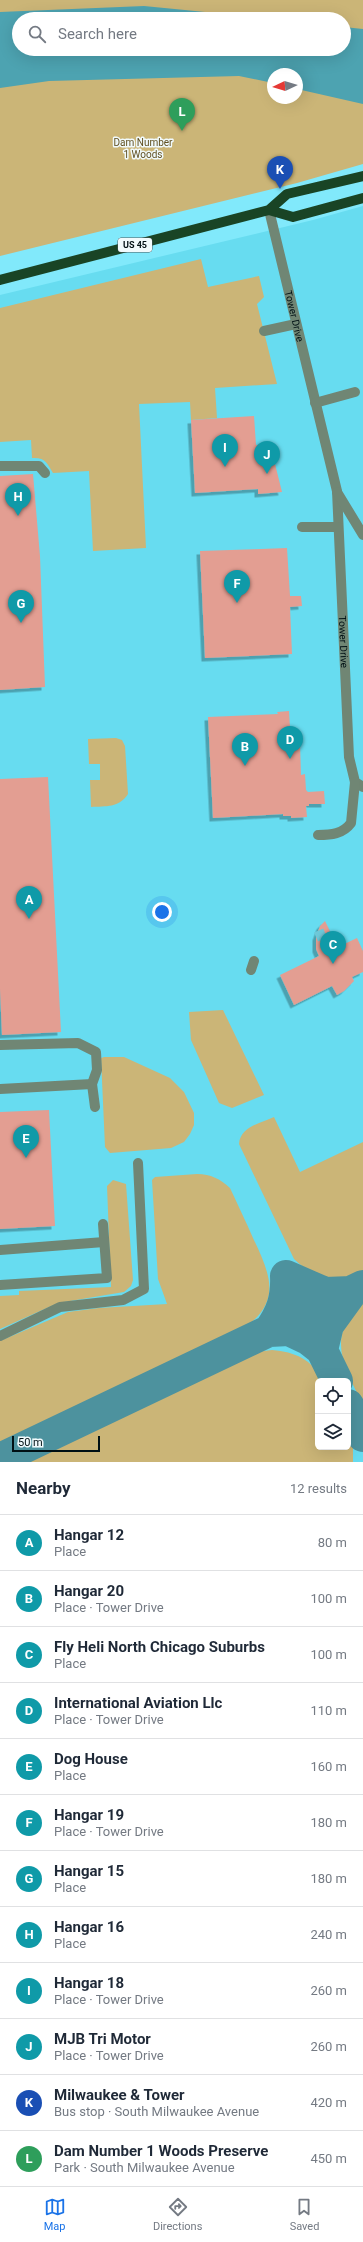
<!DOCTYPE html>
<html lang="en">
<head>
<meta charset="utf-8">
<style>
  :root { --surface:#fff; --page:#f6f6f7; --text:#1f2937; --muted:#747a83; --line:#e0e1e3; --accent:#1a73e8 }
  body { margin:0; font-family:Roboto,sans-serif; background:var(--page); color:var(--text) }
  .controls { position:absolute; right:12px; bottom:12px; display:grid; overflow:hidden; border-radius:6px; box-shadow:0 4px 16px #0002 }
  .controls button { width:36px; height:36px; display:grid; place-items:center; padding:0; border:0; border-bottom:1px solid var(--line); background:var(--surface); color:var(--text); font:20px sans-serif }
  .compass { position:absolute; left:267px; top:68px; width:36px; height:36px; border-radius:50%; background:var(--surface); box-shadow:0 4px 16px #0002; rotate:266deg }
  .scale { position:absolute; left:12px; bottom:10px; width:88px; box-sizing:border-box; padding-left:4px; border:2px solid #001014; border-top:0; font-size:11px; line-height:14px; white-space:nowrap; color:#001014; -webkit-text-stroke:3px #f1fafc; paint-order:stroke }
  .you { position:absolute; left:162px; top:912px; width:14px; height:14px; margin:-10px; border:3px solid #fff; border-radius:50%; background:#1a73e8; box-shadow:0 0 0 6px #1a73e833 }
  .badge { display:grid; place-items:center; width:26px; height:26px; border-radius:50%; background:var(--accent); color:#fff; font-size:13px; font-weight:700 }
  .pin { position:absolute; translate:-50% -33px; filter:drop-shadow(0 1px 2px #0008) }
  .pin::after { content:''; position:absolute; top:21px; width:14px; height:12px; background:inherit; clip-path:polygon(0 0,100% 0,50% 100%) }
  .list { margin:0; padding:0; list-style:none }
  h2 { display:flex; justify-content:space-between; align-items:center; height:52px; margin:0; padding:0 16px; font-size:17px }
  h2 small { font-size:13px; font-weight:400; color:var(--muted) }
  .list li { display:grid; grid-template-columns:26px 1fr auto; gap:12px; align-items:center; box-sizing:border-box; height:56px; padding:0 16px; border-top:1px solid var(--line) }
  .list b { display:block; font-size:15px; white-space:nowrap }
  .list p { margin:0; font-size:13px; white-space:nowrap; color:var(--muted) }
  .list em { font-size:13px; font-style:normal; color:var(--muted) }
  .icon { flex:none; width:22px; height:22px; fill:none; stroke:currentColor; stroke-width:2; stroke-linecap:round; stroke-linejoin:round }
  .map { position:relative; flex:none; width:363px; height:1462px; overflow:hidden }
  .search { position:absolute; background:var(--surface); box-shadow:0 4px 16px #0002; left:12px; right:12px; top:12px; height:44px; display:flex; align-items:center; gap:10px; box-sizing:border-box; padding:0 14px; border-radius:22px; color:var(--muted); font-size:15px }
  .sheet { height:724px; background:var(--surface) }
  nav { display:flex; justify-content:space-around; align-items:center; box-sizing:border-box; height:56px; border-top:1px solid var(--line); background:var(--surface); font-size:11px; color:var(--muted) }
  nav a { display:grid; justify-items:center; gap:2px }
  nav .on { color:var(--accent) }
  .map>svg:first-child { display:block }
</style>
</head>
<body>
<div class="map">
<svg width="363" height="1462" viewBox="0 0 363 1462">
  <defs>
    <filter id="shadow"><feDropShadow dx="-3.5" dy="3.5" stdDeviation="0" flood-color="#0004"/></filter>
  </defs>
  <rect width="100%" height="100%" fill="#81e9fb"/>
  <path fill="#67dcf0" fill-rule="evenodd" d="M363,206v1256h-363v-1167l313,-75zM318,1381h30v66h-30z"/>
  <path fill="#cbb577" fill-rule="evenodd" d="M0,0h363v164l-66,19 -297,73zM19,19h325v30h-325zM273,74h24v24h-24z
    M201,259l7,28 51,-11 5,21 -7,7 20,80 -62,4 2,30 -26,2 -1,-18 -51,2 7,144 -53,3 -4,-80 -36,2c-6,-10 -8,-16 -21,-15l-1,-18 -31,2v-134z
    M116,738l6,2 3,6 3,48c-9,14 -22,12 -37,13l-1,-27h10v-16h-11l-1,-25z
    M223,1010l41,85 -32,13 -13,-5 -28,-63 -2,-28z
    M104,1057h20l46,21 14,14 10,21v12l-4,9 -6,8 -13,6 -61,5 -5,-6 -4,-89z
    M274,1117l26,55 63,-30v131c-27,10 -49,5 -69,-14l-55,-115c1,-17 22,-21 35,-27z
    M197,1174c14,0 23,5 33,14 8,17 16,34 23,50 19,40 29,65 -13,93l-240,114v-104l68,-29 31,-4 68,-4 -9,-25 -6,-99 3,-3z
    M113,1180l13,4 7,96 -2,6 -7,6 -66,11 -58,26v-33l19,-1v-4l92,-4 -4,-101z
    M363,1303v102c-18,-37 -39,-69 0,-102z
    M272,1350c23,2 40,9 51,31h-5v66h30v-15l5,10v20h-329l232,-110z"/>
  <path fill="#4da3b1" d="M144,6l133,13h-258v30h325v-22l19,2v75l-66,-15v-15h-24v9l-34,-7 -190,5 -49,7v-76z"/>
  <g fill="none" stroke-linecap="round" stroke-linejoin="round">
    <path stroke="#4d929e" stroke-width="32" d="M286,1276l39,17 27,-1 -24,33 -6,25 -14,-11 -19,-9 -20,1c13,-18 18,-33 17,-55z
      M313,1332l24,49
      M348,1405l15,31
      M0,1459l363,-173"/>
  </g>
  <path fill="#e39e92" filter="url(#shadow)" d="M254,416l2,29 13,-1 2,16h3l8,32 -24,2v-5l-63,4 -4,-73z
    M33,474l7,82 5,131 -45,3v-214z
    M287,548l3,48h11l1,10 -12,1 2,47 -87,4 -5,-107z
    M289,711l2,33h9l1,31 4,-1 1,16 2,2 16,-1 1,13h-16v2h-3l1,11 -16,1v-2h-8v-2l-70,4 -5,-101 70,-3 -1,-2z
    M48,777l13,255 -59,3 -2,-46v-210z
    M325,921l13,26 19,-9 6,13v21l-11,5 2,4 -10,10 -7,4 -5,-9 -38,19 -14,-30 39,-19 -3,-7v-12l4,-11z
    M49,1110l6,116 -55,3v-117z"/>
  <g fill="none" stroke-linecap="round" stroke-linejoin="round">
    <path stroke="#6ec8d8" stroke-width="10" stroke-dasharray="10 5" stroke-linecap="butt" d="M316,937l14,-6"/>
    <g stroke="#708674" stroke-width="10">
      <path id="s1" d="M269,210l68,281 12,266 6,25 8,5"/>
      <path d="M264,331l32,-7"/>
      <path d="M315,403l40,-11"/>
      <path d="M0,466h39l6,7"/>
      <path d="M337,492l26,43"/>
      <path d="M302,527h36"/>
      <path d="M318,835c13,0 25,-1 33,-12l4,-41"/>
      <path d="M251,970l3,-9"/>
      <path d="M0,1045l78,-2 18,9 1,18 -5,14 3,23"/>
      <path d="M0,1089l92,-5"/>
      <path d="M0,1250l104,-8"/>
      <path d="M0,1285l107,-7 -4,-54"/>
      <path d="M0,1336l60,-29 63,-7 21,-11 -6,-126"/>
    </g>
    <path stroke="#194425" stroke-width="10" d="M269,210l24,7 70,-19
      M0,280l269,-70 18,-16 76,-18"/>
  </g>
  <g text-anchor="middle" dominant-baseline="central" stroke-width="3" stroke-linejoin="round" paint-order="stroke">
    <rect fill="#f1fafc" stroke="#48565a" stroke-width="1" x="118" y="238" width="34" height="14" rx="3"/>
    <g font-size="9" font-weight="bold" fill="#001014">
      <text x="135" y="245">US 45</text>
    </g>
    <g font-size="10" fill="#615021" stroke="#f1fafc">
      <text x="143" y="142">Dam Number<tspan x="143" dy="12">1 Woods</tspan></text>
    </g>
    <g font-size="10" fill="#001014" stroke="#f1fafc">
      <text stroke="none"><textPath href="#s1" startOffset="109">Tower Drive</textPath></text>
      <text stroke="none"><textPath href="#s1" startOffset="440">Tower Drive</textPath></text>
    </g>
  </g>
</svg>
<div class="controls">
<button><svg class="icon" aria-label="locate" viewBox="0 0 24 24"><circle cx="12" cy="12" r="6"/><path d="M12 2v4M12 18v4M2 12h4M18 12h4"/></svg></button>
<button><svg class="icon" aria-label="layers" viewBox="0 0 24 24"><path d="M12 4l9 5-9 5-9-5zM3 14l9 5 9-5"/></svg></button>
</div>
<svg class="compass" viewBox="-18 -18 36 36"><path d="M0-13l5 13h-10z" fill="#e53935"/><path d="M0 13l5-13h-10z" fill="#747a83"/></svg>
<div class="scale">50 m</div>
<div class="you"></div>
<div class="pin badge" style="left:29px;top:919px;background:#0f9aa8">A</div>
<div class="pin badge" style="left:245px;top:766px;background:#0f9aa8">B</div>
<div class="pin badge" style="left:333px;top:964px;background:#0f9aa8">C</div>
<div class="pin badge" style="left:290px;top:759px;background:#0f9aa8">D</div>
<div class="pin badge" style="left:26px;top:1158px;background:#0f9aa8">E</div>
<div class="pin badge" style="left:237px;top:603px;background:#0f9aa8">F</div>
<div class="pin badge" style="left:21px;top:623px;background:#0f9aa8">G</div>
<div class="pin badge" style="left:18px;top:516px;background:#0f9aa8">H</div>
<div class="pin badge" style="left:225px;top:467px;background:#0f9aa8">I</div>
<div class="pin badge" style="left:267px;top:474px;background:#0f9aa8">J</div>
<div class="pin badge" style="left:280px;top:189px;background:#1a4fb4">K</div>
<div class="pin badge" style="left:182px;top:131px;background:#2e9e5b">L</div>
<div class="search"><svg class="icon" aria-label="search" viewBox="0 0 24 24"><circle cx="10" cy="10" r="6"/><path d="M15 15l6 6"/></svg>Search here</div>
</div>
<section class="sheet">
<h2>Nearby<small>12 results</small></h2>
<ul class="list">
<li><span class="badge" style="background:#0f9aa8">A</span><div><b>Hangar 12</b><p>Place</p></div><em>80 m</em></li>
<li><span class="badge" style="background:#0f9aa8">B</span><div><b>Hangar 20</b><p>Place · Tower Drive</p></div><em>100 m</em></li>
<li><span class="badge" style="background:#0f9aa8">C</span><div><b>Fly Heli North Chicago Suburbs</b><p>Place</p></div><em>100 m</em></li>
<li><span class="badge" style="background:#0f9aa8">D</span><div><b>International Aviation Llc</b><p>Place · Tower Drive</p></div><em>110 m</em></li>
<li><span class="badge" style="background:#0f9aa8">E</span><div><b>Dog House</b><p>Place</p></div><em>160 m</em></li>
<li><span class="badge" style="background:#0f9aa8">F</span><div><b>Hangar 19</b><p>Place · Tower Drive</p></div><em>180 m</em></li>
<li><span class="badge" style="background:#0f9aa8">G</span><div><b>Hangar 15</b><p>Place</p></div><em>180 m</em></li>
<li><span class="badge" style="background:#0f9aa8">H</span><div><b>Hangar 16</b><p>Place</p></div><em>240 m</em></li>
<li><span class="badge" style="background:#0f9aa8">I</span><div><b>Hangar 18</b><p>Place · Tower Drive</p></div><em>260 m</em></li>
<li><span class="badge" style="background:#0f9aa8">J</span><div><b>MJB Tri Motor</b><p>Place · Tower Drive</p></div><em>260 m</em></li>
<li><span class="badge" style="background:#1a4fb4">K</span><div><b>Milwaukee &amp; Tower</b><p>Bus stop · South Milwaukee Avenue</p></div><em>420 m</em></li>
<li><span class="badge" style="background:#2e9e5b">L</span><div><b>Dam Number 1 Woods Preserve</b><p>Park · South Milwaukee Avenue</p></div><em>450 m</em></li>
</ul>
</section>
<nav>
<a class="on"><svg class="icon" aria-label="map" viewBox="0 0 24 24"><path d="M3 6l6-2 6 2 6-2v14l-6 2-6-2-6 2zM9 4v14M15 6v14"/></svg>Map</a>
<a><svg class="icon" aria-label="directions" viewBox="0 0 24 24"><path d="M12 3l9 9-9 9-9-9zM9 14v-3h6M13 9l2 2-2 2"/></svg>Directions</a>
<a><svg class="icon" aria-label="saved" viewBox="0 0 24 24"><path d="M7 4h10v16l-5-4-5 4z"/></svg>Saved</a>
</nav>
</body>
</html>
